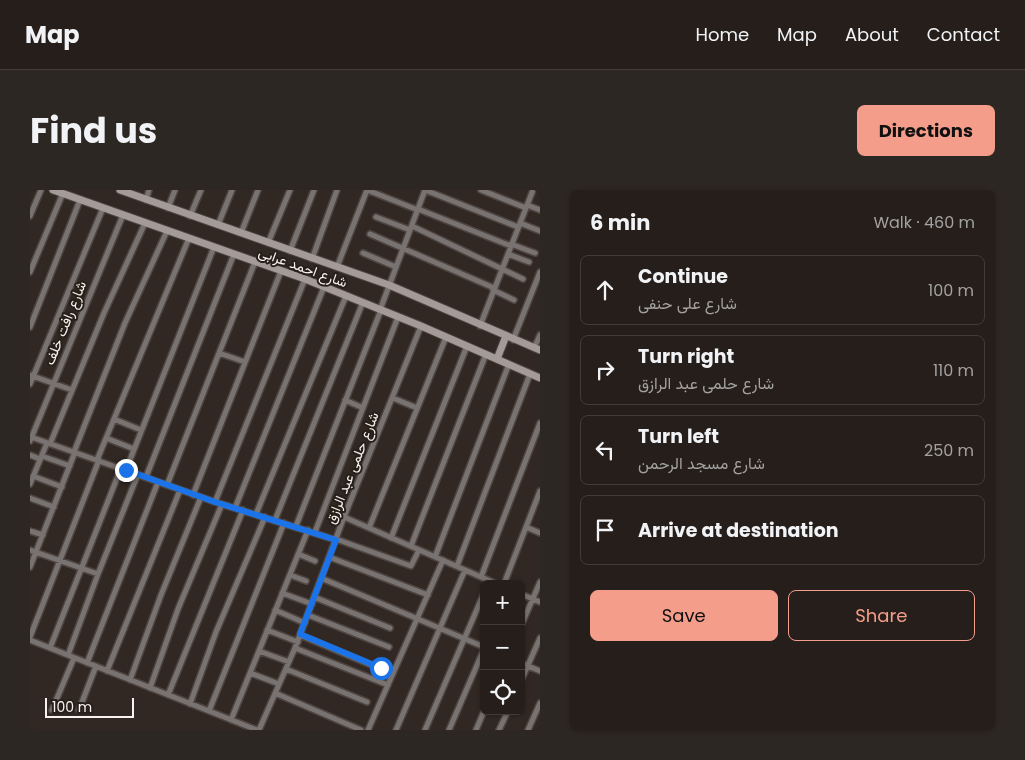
<!DOCTYPE html>
<html lang="en">
<head>
<meta charset="utf-8">
<style>
  :root { --surface:#251e1a; --page:#2d2723; --text:#f1f3f6; --muted:#a3a2a2; --line:#423c39; --accent:#f49d8b }
  body { margin:0; font-family:Poppins,Vazirmatn,sans-serif; background:var(--page); color:var(--text) }
  .controls { position:absolute; right:15px; bottom:15px; display:grid; overflow:hidden; border-radius:8px; box-shadow:0 1px 4px #0004 }
  .controls button { width:45px; height:45px; display:grid; place-items:center; padding:0; border:0; border-bottom:1px solid var(--line); background:var(--surface); color:var(--text); font:25px sans-serif }
  .scale { position:absolute; left:15px; bottom:12px; width:89px; box-sizing:border-box; padding-left:5px; border:2px solid #f9f3f0; border-top:0; font-size:14px; line-height:18px; white-space:nowrap; color:#f9f3f0; -webkit-text-stroke:4px #271f19; paint-order:stroke }
  .stop { position:absolute; width:15px; height:15px; margin:-11px; border:4px solid #1a73e8; border-radius:50%; background:#fff }
  .stop.end { background:#1a73e8; border-color:#fff; box-shadow:0 1px 5px #0008 }
  .list { margin:0; padding:0; list-style:none }
  h2 { display:flex; justify-content:space-between; align-items:center; height:65px; margin:0; padding:0 20px; font-size:21px }
  h2 small { font-size:16px; font-weight:400; color:var(--muted) }
  .list li { display:grid; grid-template-columns:32px 1fr auto; gap:15px; align-items:center; box-sizing:border-box; height:70px; margin:0 10px 10px; padding:0 10px; border:1px solid var(--line); border-radius:8px }
  .list b { display:block; font-size:19px; white-space:nowrap }
  .list p { margin:0; font-size:16px; white-space:nowrap; color:var(--muted) }
  .list em { font-size:16px; font-style:normal; color:var(--muted) }
  .actions { display:flex; gap:10px; padding:15px 20px }
  .actions a { flex:1; padding:11px 0; border:1px solid var(--accent); border-radius:8px; text-align:center; font-size:18px; color:var(--accent) }
  .actions .main { background:var(--accent); color:#111 }
  .icon { flex:none; width:28px; height:28px; fill:none; stroke:currentColor; stroke-width:2; stroke-linecap:round; stroke-linejoin:round }
  .map { position:relative; flex:none; width:510px; height:540px; overflow:hidden; border-radius:8px }
  header { display:flex; align-items:center; gap:30px; box-sizing:border-box; height:70px; padding:0 25px; background:var(--surface); border-bottom:1px solid var(--line) }
  header strong { font-size:24px }
  nav { display:flex; gap:28px; margin-inline-start:auto; font-size:18px }
  .intro { display:flex; align-items:center; justify-content:space-between; box-sizing:border-box; height:120px; padding:0 30px }
  h1 { margin:0; font-size:35px }
  .button { padding:12px 22px; border-radius:8px; background:var(--accent); color:#111; font-size:18px; font-weight:700 }
  main { display:flex; gap:30px; padding:0 30px }
  aside { flex:1; background:var(--surface); border-radius:8px; box-shadow:0 1px 4px #0004 }
  .map>svg:first-child { display:block }
</style>
</head>
<body>
<header>
<strong>Map</strong>
<nav><a>Home</a><a>Map</a><a>About</a><a>Contact</a></nav>
</header>
<div class="intro"><h1>Find us</h1><a class="button">Directions</a></div>
<main>
<div class="map">
<svg width="510" height="540" viewBox="0 0 510 540">
  <rect width="100%" height="100%" fill="#312823"/>
  <g fill="none" stroke-linecap="round" stroke-linejoin="round">
    <g stroke="#4d4440" stroke-width="8">
      <path id="street" d="M337,0l51,20
        M451,0l45,18
        M116,10l3,-10
        M497,15l13,5
        M138,18l7,-18
        M388,19l93,37
        M0,26l11,-26
        M160,26l11,-26
        M346,27l34,13
        M490,33l20,8
        M188,35l14,-35
        M382,36l111,53
        M211,43l17,-43
        M340,44l124,54
        M238,53l22,-53
        M481,54l24,9
        M260,61l24,-61
        M333,63l33,14
        M478,64l21,8
        M282,69l25,-69
        M307,77l30,-77
        M0,82l33,-79
        M463,100l21,10
        M350,120l45,-120 93,37
        M450,136l53,-136
        M0,137l50,-127
        M483,150l27,-68
        M504,158l6,-13
        M189,163l26,9
        M0,185l42,15
        M0,194l73,-176
        M363,208l24,10
        M315,210l18,8
        M84,229l27,11
        M1,247l184,65 121,38
        M76,248l28,11
        M0,251l93,-226
        M20,254l54,-131 41,-90
        M44,262l51,-129 42,-92
        M0,265l10,4
        M12,266l28,10
        M67,270l92,-222
        M96,280l88,-223
        M3,286l29,11
        M116,287l88,-223
        M0,294l17,-41
        M137,295l88,-223
        M163,305l88,-224
        M0,308l24,9
        M185,312l90,-223
        M205,318l89,-221
        M226,324l90,-218
        M314,327l153,67
        M245,330l88,-218
        M266,336l85,-216
        M496,337l14,6
        M339,338l77,-191
        M0,341l13,4
        M285,342l83,-215
        M361,348l76,-192
        M306,349l75,27 8,-16
        M381,356l75,-192
        M0,360l68,24
        M268,364l17,7
        M299,367l99,38
        M405,367l74,-193
        M427,376l73,-192
        M0,377l45,-115
        M260,385l16,6
        M451,387l59,-154
        M291,388l163,69
        M474,394l36,-93
        M252,403l30,11
        M491,404l19,8
        M284,407l76,31
        M245,420l30,13
        M278,425l81,32
        M491,436l19,-44
        M237,440l31,12
        M270,445l81,34
        M0,447l69,-177
        M0,450l227,90
        M20,458l71,-180
        M265,458l93,37
        M229,461l30,11
        M38,465l30,-81 40,-100
        M57,473l71,-181
        M491,473l19,8
        M256,479l81,33
        M77,481l73,-181
        M220,483l29,11
        M100,490l31,-85 40,-98
        M491,491l19,-43
        M120,498l28,-79 44,-105
        M245,503l86,37
        M138,505l75,-185
        M160,514l26,-72 49,-115
        M22,520l22,-52
        M49,520l17,-44
        M179,521l75,-188
        M201,530l77,-190
        M229,540l36,-82 49,-131 77,-191
        M338,540l75,-170
        M366,540l69,-160
        M395,540l59,-137
        M419,540l35,-81
        M446,540l8,-19
        M469,540l9,-19
        M498,540l12,-27"/>
    </g>
    <g stroke="#4d4440" stroke-width="9">
      <path id="secondary" d="M23,0l252,89 116,47 119,52
        M90,0l269,95 151,65
        M467,169l9,-23"/>
    </g>
    <use href="#street" stroke="#787271" stroke-width="5"/>
    <use href="#secondary" stroke="#a49a98" stroke-width="7"/>
  </g>
  <g fill="none" stroke-linecap="round" stroke-linejoin="round">
    <path stroke="#1a73e8" stroke-width="6" d="M96,280l89,32 121,38 -36,94 81,34"/>
  </g>
  <g text-anchor="middle" dominant-baseline="central" stroke-width="4" stroke-linejoin="round" paint-order="stroke">
    <g font-size="14" fill="#f9f3f0" stroke="#271f19">
      <text transform="translate(273 77) rotate(20)">شارع احمد عرابى</text>
      <text transform="translate(35 133) rotate(-68)">شارع رافت خلف</text>
      <text transform="translate(322 278) rotate(-68)">شارع حلمى عبد الرازق</text>
    </g>
  </g>
</svg>
<div class="controls">
<button>+</button>
<button>−</button>
<button><svg class="icon" aria-label="locate" viewBox="0 0 24 24"><circle cx="12" cy="12" r="6"/><path d="M12 2v4M12 18v4M2 12h4M18 12h4"/></svg></button>
</div>
<div class="scale">100 m</div>
<div class="stop" style="left:351px;top:478px"></div>
<div class="stop end" style="left:96px;top:280px"></div>
</div>
<aside>
<h2>6 min<small>Walk · 460 m</small></h2>
<ul class="list">
<li><svg class="icon" aria-label="ahead" viewBox="0 0 24 24"><path d="M12 20V5M6 11l6-6 6 6"/></svg><div><b>Continue</b><p>شارع على حنفى</p></div><em>100 m</em></li>
<li><svg class="icon" aria-label="right" viewBox="0 0 24 24"><path d="M7 20v-9h11M14 6l5 5-5 5"/></svg><div><b>Turn right</b><p>شارع حلمى عبد الرازق</p></div><em>110 m</em></li>
<li><svg class="icon" aria-label="left" viewBox="0 0 24 24"><path d="M17 20v-9H6M10 6l-5 5 5 5"/></svg><div><b>Turn left</b><p>شارع مسجد الرحمن</p></div><em>250 m</em></li>
<li><svg class="icon" aria-label="arrive" viewBox="0 0 24 24"><path d="M6 21V4h12l-3 4 3 4H6"/></svg><div><b>Arrive at destination</b></div></li>
</ul>
<div class="actions"><a class="main">Save</a><a>Share</a></div>
</aside>
</main>
</body>
</html>
